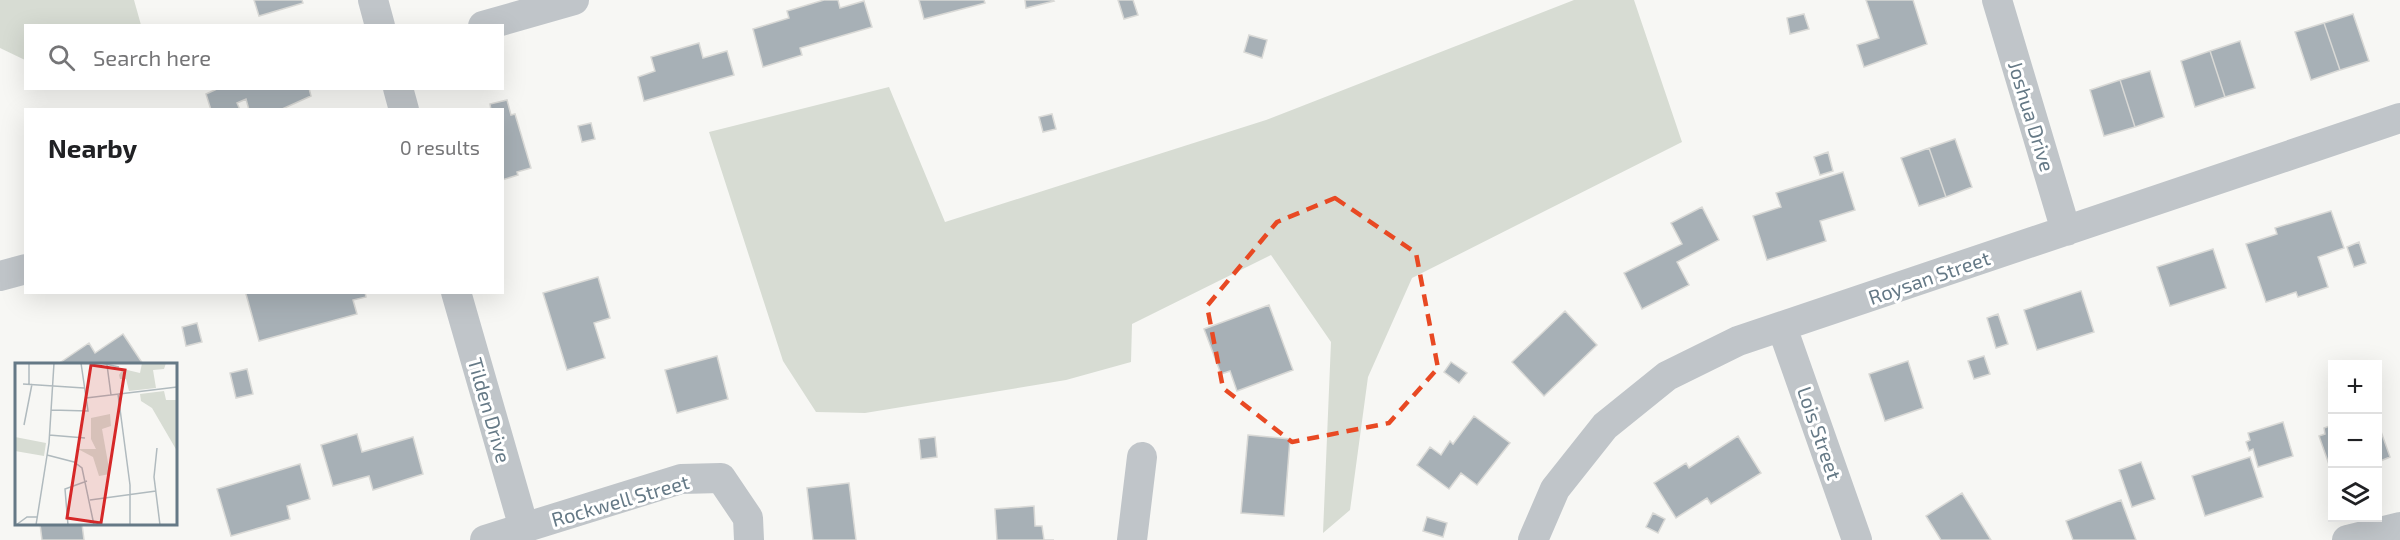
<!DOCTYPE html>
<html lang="en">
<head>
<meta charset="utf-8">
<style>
  :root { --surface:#fff; --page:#f2f2f2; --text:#202124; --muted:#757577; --line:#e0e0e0 }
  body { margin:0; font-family:"Exo 2",sans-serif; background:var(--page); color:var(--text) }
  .controls { position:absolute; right:18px; bottom:18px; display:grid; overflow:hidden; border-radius:0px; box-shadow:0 6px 24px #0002 }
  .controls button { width:54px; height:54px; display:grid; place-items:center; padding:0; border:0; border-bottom:2px solid var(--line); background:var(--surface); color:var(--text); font:30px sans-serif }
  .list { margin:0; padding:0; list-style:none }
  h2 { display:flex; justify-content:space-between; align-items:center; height:78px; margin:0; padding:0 24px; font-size:26px }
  h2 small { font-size:20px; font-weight:400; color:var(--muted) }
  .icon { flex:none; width:33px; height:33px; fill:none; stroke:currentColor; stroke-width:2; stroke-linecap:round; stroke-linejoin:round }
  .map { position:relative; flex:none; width:2400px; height:540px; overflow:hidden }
  .search { position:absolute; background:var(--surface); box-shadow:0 6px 24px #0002; left:24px; top:24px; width:480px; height:66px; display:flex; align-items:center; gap:15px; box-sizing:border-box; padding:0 21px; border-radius:0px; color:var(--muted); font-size:22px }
  .panel { position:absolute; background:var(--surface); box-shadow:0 6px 24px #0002; left:24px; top:108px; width:480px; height:186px; border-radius:0px }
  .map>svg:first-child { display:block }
</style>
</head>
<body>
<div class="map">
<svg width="2400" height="540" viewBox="0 0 2400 540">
  <rect width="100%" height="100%" fill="#f7f7f4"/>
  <path fill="#d7dcd3" d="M0,0h134l7,25 -115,1 -1,34 -25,-12z
    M1574,0h60l48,142 -270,136 -44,99 -18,133 -27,23 8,-191 -60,-87 -139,69 -1,38 -65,18 -201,33 -49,-1 -33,-51 -74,-229 180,-45 56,135 321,-102z"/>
  <path fill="#a7b0b6" stroke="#d9d9d6" stroke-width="1.5" d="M254,0h48l1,3 -44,13z
    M824,0h14l2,8 24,-7 8,26 -72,21 2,7 -39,12 -10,-38 36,-11 -2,-7z
    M919,0h65l1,3 -61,16z
    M1025,0h28l1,1 -28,7z
    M1118,0h15l5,15 -14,4z
    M1866,0h47l14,44 -63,23 -7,-22 22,-7z
    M1804,14l5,15 -19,5 -3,-16z
    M2353,14l16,47 -29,9 -16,-47z
    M2324,23l16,47 -29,10 -16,-48z
    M1249,35l18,5 -5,18 -18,-6z
    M2240,41l15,47 -30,9 -15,-46z
    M699,43l4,15 24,-7 7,24 -90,26 -6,-24 17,-6 -4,-14z
    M2210,51l15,46 -30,10 -14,-46z
    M2150,71l14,46 -29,10 -15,-47z
    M2120,80l15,47 -31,9 -14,-46z
    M219,88h90l2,8 -31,14h-31l-3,-11 -9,4 3,7h-29l-5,-16z
    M507,100l4,15 4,-1 16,54 -14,4 1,3 -16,5v-70h-11l-1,-6z
    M1052,114l4,15 -13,3 -4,-15z
    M591,123l4,16 -13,3 -4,-16z
    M1955,139l17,48 -26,10 -17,-49z
    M1929,148l17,49 -27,9 -18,-48z
    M1828,152l5,19 -13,4 -6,-18z
    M1843,172l12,38 -35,11 6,20 -59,19 -14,-44 28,-9 -5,-14z
    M1702,207l17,33 -42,22 12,23 -47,24 -18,-36 58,-29 -11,-21z
    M2331,211l13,37 -26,9 10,30 -30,10 -2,-5 -30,10 -20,-58 31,-10 -2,-6z
    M2359,242l7,21 -12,4 -7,-20z
    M2213,249l13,39 -56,18 -13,-39z
    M598,277l12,41 -16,5 11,35 -38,12 -24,-77z
    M2081,291l13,41 -57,18 -13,-40z
    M249,292h116l1,5 -13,3 4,14 -98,27 -13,-47z
    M1269,305l24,65 -56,21 -7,-20 -9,3 -17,-45z
    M1565,311l32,34 -53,51 -32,-34z
    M1998,314l10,30 -12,4 -9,-30z
    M197,323l5,19 -16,4 -4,-19z
    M123,334l20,30h-85l31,-21 6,10z
    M717,356l11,43 -51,14 -12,-43z
    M1984,356l6,18 -16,5 -6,-18z
    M1908,361l15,47 -38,13 -16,-47z
    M1451,362l16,11 -8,10 -15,-11z
    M247,369l6,25 -17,4 -6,-25z
    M1474,416l36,27 -33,42 -16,-12 -12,16 -32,-24 13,-18 11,8 9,-14 3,3z
    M2283,422l10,34 -35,11 -5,-18 -4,2 -3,-9 4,-2 -2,-7z
    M2378,423l12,34 -12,5z
    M2332,425v48l-13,-37 6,-2 -1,-6z
    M357,434l5,18 51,-15 10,37 -50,16 -4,-14 -36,10 -12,-41z
    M1248,435l42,4 -6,77 -43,-3z
    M1738,436l23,37 -50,31 -4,-6 -31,20 -22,-35 32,-20 3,5z
    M935,437l2,20 -16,2 -2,-20z
    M2250,457l13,40 -58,19 -13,-40z
    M2141,462l14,37 -23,8 -13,-37z
    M300,464l10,35 -23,7 3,13 -59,17 -14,-47z
    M849,483l7,57h-43l-6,-52z
    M1962,493l29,47h-50l-15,-24z
    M2121,500l15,40h-63l-7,-19z
    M1034,506l1,20h7l2,14h10h-57l-2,-31z
    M1653,513l12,6 -7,14 -12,-6z
    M1427,517l20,6 -4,14 -20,-6z
    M40,524h42l2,16h-42z"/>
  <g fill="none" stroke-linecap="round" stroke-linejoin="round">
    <path stroke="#c0c5c9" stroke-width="30" d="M373,0l7,26
      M1997,0l69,231
      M483,26l91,-26
      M398,88l6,22
      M0,276l26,-7
      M456,292l68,236
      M1782,327l75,213
      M485,540l196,-61 40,-1 27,40 1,22
      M1132,540l10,-83
      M1533,540l22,-51 50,-63 62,-50 71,-35 662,-223
      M2347,540l53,-13"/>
  </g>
  <path fill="none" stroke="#e84923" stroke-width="4.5" stroke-dasharray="12 8" stroke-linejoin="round" d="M1335,198l81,55 22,115 -49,55 -97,19 -69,-54 -16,-82 70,-84z"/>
  <g text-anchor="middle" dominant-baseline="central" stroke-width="6" stroke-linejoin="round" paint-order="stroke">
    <g font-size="20" fill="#657986" stroke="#fff">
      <text transform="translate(2032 116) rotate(73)">Joshua Drive</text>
      <text transform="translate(1929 277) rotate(-19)">Roysan Street</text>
      <text transform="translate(490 410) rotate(74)">Tilden Drive</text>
      <text transform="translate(1820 433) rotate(71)">Lois Street</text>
      <text transform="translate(620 500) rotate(-16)">Rockwell Street</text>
    </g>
  </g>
  <g transform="translate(15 363)">
    <rect width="162" height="162" fill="#f7f7f4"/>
    <path d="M127,0h24l-2,6 -11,1 3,18 -27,3 -3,-12h-6l-1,-4 4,-6 17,4zM149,28l2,9h11v51l-25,-43 -11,-7 -1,-7zM95,51l1,12 -9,3 8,45 -11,2 -6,-19 -15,-8h18l-5,-10v-21zM0,74l31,6 -2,13 -29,-5z" fill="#d7dcd3"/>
    <path fill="none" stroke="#b0babe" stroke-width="1.5" d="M86,0l18,4M92,2l4,30M8,21l61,4M14,21v-21M103,31l12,91v40M71,35l91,-11M36,47l37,1 -7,-48M9,62l8,-41M34,72l36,3M142,85l-3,29 6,48M32,92l27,7 8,6 12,57M75,137l66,-9M1,162l11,-8h10M21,162l13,-82 5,-80M53,162l-3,-36 22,-8"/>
    <path fill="#d62828" fill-opacity="0.15" stroke="#d62828" stroke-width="3" d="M76,2l34,5 -24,153 -34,-5z"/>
    <rect width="162" height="162" fill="none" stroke="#657986" stroke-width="3"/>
  </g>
</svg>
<div class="controls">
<button>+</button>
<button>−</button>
<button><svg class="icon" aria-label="layers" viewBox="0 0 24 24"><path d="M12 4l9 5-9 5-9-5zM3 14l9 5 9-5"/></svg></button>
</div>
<div class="search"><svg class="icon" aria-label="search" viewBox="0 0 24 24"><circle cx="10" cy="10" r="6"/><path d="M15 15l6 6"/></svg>Search here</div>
<section class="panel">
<h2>Nearby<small>0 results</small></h2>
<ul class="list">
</ul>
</section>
</div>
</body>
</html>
